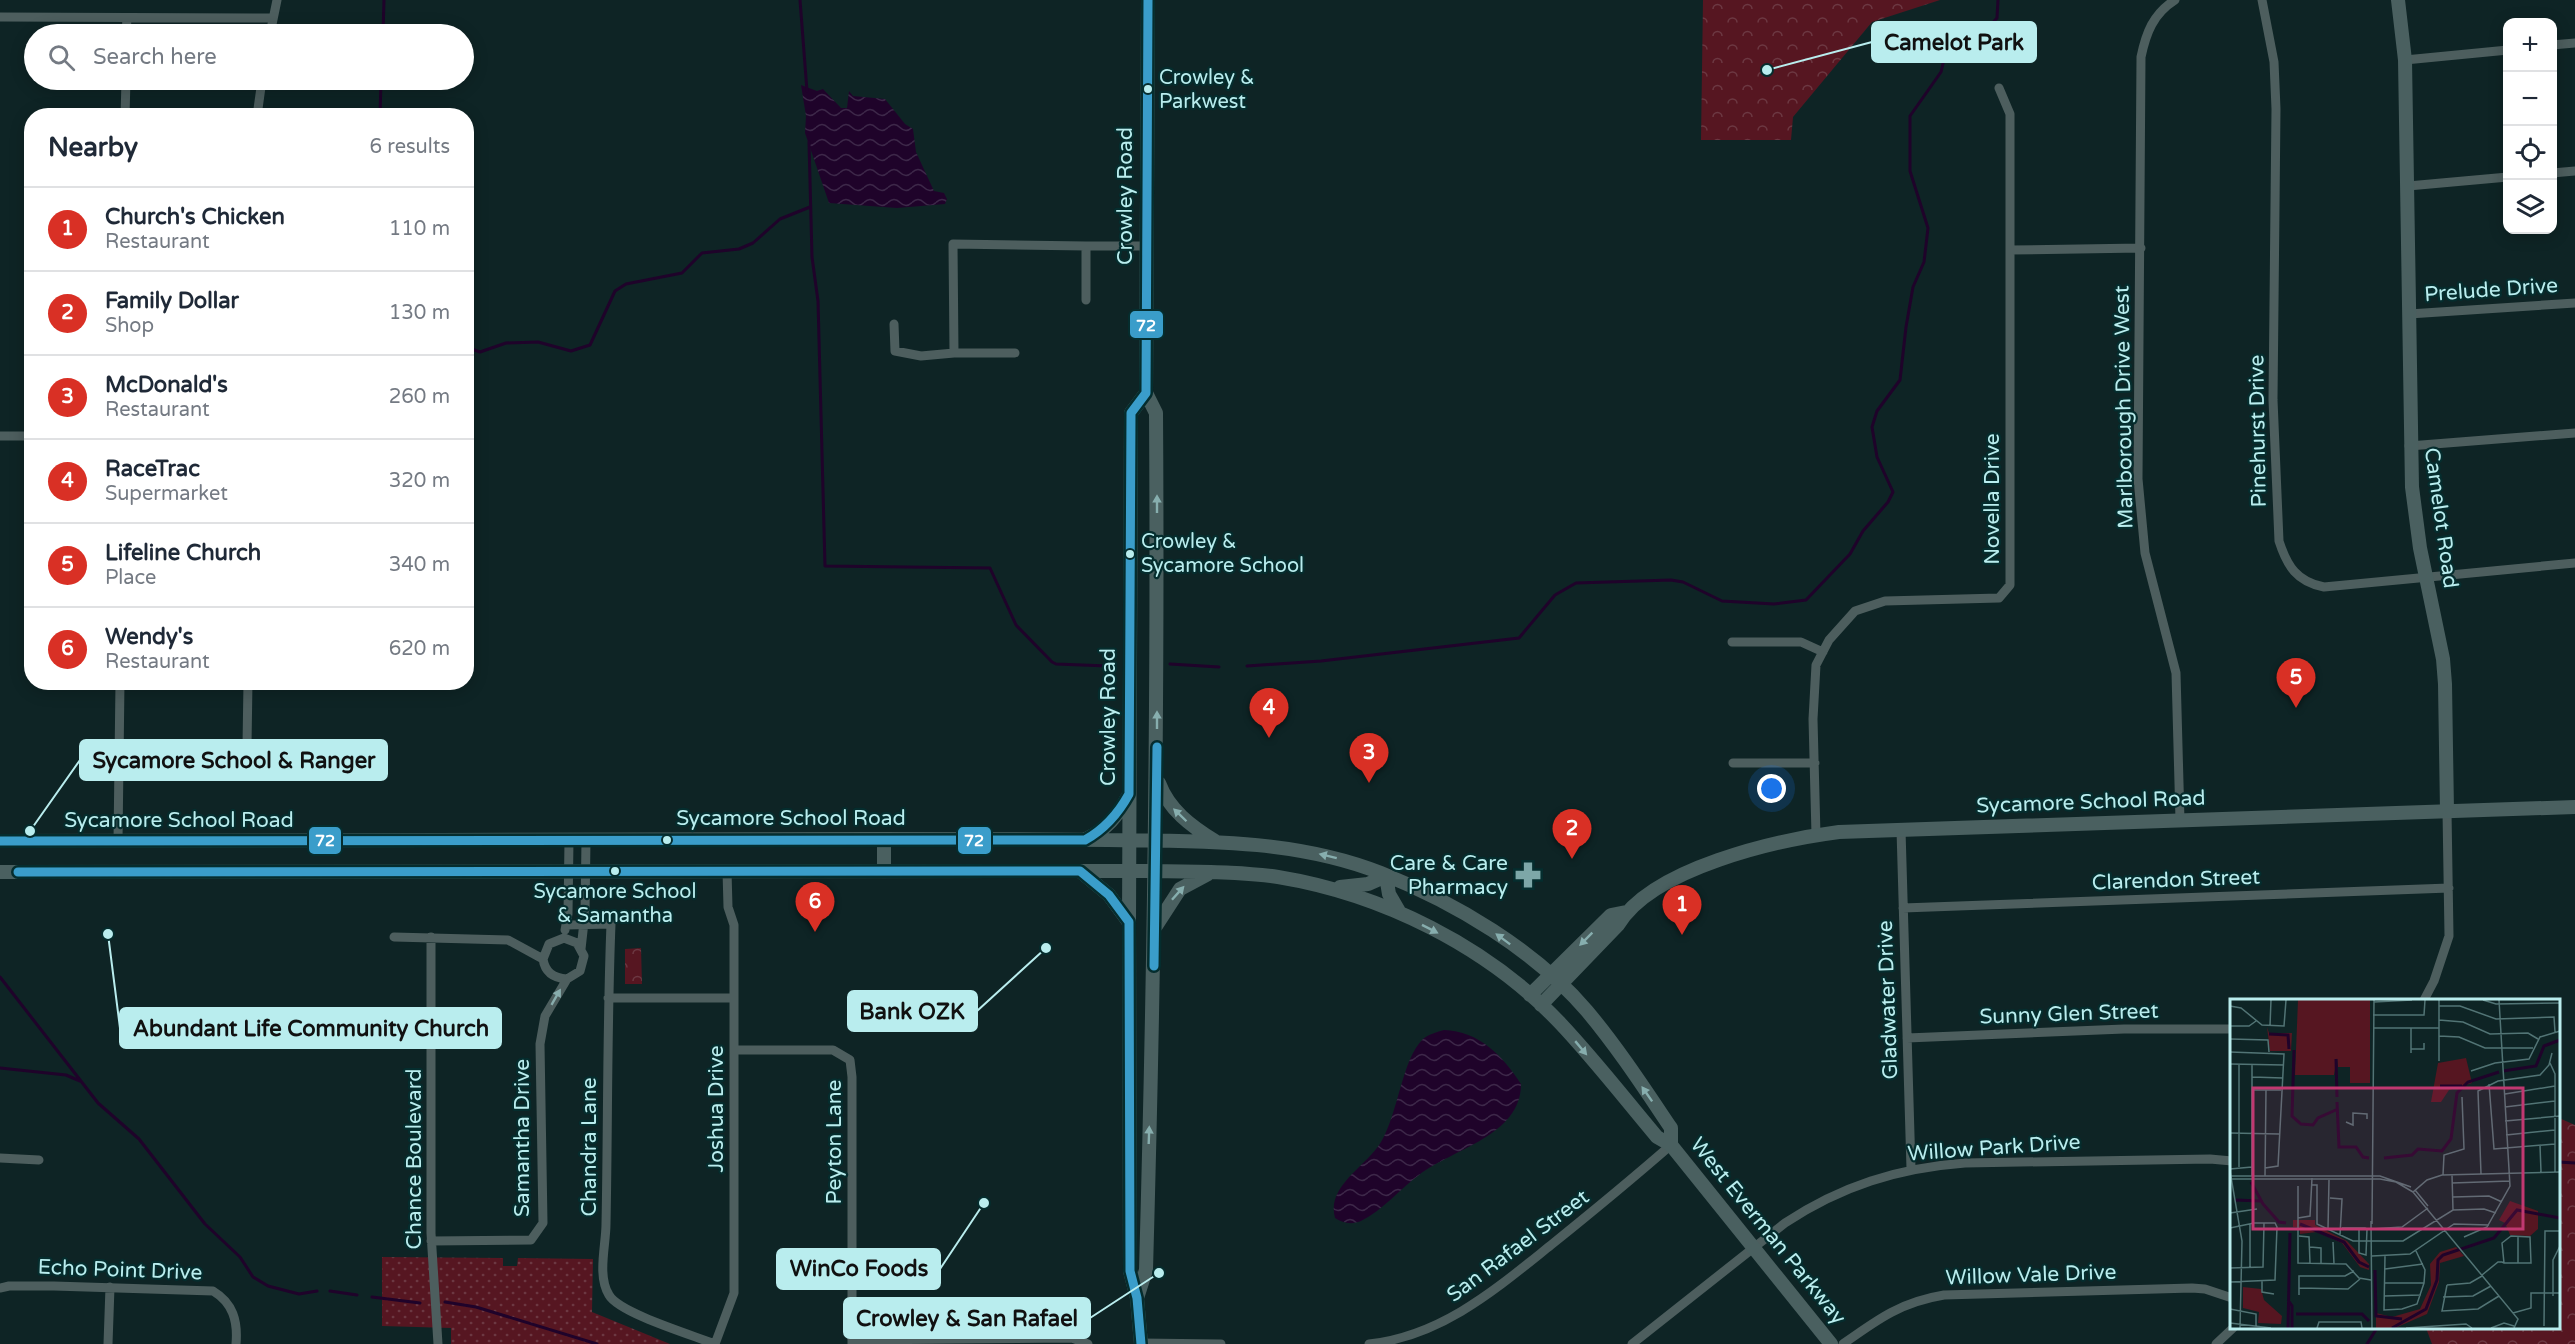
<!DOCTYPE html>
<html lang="en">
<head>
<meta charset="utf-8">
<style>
  :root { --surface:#fff; --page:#f2f2f3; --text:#1f2937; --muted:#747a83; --line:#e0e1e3; --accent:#d93025 }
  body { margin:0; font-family:"Varela Round",sans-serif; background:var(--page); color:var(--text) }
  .controls { position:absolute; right:18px; top:18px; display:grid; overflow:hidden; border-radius:12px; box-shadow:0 3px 15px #0003 }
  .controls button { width:54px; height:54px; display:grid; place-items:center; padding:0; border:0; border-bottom:2px solid var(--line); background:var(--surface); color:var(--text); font:30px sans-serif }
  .you { position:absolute; left:1772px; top:789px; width:21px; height:21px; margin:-15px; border:4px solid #fff; border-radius:50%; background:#1a73e8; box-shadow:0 0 0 9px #1a73e833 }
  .badge { display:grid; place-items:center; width:39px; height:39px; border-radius:50%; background:var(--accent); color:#fff; font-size:20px; font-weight:700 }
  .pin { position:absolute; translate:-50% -50px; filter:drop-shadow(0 2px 3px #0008) }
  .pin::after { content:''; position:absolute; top:32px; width:21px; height:18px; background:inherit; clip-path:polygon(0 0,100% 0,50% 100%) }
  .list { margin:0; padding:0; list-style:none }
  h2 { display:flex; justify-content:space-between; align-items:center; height:78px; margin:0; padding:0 24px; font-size:26px }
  h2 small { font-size:20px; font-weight:400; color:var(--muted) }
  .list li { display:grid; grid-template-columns:39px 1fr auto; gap:18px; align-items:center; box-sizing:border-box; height:84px; padding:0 24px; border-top:2px solid var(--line) }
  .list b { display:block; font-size:22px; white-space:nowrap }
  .list p { margin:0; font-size:20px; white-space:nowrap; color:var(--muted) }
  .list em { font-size:20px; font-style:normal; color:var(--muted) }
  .icon { flex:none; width:33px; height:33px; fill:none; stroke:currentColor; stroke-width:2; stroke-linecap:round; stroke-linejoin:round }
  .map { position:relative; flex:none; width:2575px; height:1344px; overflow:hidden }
  .search { position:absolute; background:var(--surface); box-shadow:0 3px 15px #0003; left:24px; top:24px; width:450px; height:66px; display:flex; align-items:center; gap:15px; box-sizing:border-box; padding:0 21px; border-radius:33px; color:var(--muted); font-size:22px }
  .panel { position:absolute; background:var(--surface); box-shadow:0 3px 15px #0003; left:24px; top:108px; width:450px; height:582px; border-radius:24px }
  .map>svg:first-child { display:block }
</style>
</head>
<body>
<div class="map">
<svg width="2575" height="1344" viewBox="0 0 2575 1344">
  <defs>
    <pattern id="grass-dots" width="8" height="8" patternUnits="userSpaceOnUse" patternTransform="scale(1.5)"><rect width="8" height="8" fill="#561621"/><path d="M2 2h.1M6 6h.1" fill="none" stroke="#6c3842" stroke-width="1.8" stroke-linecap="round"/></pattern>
    <pattern id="park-crowns" width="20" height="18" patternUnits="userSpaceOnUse" patternTransform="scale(1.5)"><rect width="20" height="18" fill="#561621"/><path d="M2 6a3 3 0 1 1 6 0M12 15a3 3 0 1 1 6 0" fill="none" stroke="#6c3842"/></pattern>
    <pattern id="water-waves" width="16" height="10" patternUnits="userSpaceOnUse" patternTransform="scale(1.5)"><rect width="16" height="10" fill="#1f032a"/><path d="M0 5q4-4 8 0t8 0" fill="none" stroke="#3d2849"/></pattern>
  </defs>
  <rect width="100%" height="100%" fill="#0e2425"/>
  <path fill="url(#grass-dots)" d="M382,1257l121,1v8h14l1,-8 75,1 -1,53 78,32h-219v-16l-69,-2z"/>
  <path fill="url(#park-crowns)" d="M1703,0h237l-68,22 -79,95 -2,23h-90z
    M641,948l1,36h-17v-35z
    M2559,1118l16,7v219h-143l-6,-16h132z"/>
  <path fill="url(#water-waves)" d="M801,85l16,6 6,-2 18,19h6l2,-17 4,5 32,3 20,25 8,5 3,23 18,39 10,2 3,6 -2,5 -48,4 -68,-5 -24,-70 1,-17z
    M1444,1030c35,1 59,26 77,54 0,52 -69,65 -102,91 -19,14 -36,35 -58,46 -10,4 -18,2 -26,-3 -9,-32 31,-51 46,-76 17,-28 21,-83 42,-103 6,-5 14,-7 21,-9z"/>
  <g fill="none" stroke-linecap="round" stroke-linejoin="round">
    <path stroke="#1f032a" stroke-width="3" d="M800,0l7,91
      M383,34l1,-34
      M380,116l1,-36
      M809,142l3,115 6,44 7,265 165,2 26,57 36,37 4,2 52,2
      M466,347l14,5 26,-9 32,-1 33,9 19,-6 25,-54 11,-7 56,-11 20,-20 37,-4 14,-6 27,-24 30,-12
      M1170,664l49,3
      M1247,666l74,-5 198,-23 36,-43 21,-12 95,-3 12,2 39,19 52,3 32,-4 44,-46 13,-23 25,-29 5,-10 -16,-35 -5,-30 5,-16 23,-31 6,-53 7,-40 11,-25 4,-34 -18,-57v-55l31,-44 5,-21 37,-18 14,-15 1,-18
      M0,977l98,126 41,36 66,85 35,33 13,20 15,9 31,8 18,-3
      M0,1068l66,7 14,6
      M2558,1162l17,1
      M330,1291l27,4
      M372,1297l48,6
      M445,1302l31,5 121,37
      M2367,1344l10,-16"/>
    <path stroke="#4d5e5e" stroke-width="9" d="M2175,0c-22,14 -29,33 -34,57l-3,422 7,74 31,120 4,147
      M2262,0l12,62 2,47 -3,291 6,141c8,25 18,41 45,46l251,-24
      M0,17l273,1
      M126,34l1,-16
      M270,34l7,-34
      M2552,45l23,-2
      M2405,60l103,-10
      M125,116l1,-36
      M257,116l5,-36
      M2552,173l23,-2
      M2408,186l100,-9
      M1086,246h60
      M2010,250l131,-2
      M2409,314l166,-11
      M894,324l1,27 26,5 33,-3 -1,-109 133,2v54
      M954,353h61
      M0,436h32
      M2409,446l166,-13
      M1732,642h69l22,10
      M119,762h118l7,-5 3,-12 1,-63
      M1733,763h82
      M1901,830l10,339
      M1816,835l-3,-116 3,-54 13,-25 26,-29 30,-10 114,-3 11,-13v-471l-11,-26
      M118,841l2,-159
      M1903,908l546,-20
      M566,925l45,-1c-4,100 -3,200 -5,300 0,21 -9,52 3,71 10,18 83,40 106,49
      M565,930l3,-16 1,-74
      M394,937l114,3 35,19c2,13 10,19 24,20
      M431,937v296l7,111
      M581,949l4,-36 1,-73
      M608,998h126
      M2424,1000l10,-19 15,-45 -2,-125
      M1907,1038l217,-9h108
      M734,1050h99l17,10 2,17v267
      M0,1158l39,2
      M431,1241l100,-1 12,-17 -3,-179 5,-28 22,-37 13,-8 4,-15 -7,-13 -13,-5 -15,6 -6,15
      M0,1288l9,-2h45l159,5c20,12 25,30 23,53
      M853,1340l219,-2 16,6
      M1141,1343l80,1
      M108,1344l2,-57
      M715,1344l19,-51v-368l-6,-18 -1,-36
      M1369,1344c73,-8 127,-55 182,-99 41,-33 81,-66 120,-100
      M1632,1344l153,-121c56,-37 113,-55 180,-60l245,-4 22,2
      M1843,1344c35,-25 58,-42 101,-49l248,-7 13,1 27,9
      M2216,1344l17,-16"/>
    <path stroke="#4a6060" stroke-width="14" d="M2398,0l7,60 7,427 8,61 23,111 2,25 2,127
      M1159,783c10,27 32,43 56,58
      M884,839v32
      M1086,839c21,-10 31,-22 42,-43
      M0,841c292,-1 584,-1 876,-2 77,0 155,0 232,1 92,1 187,-1 273,33 75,30 154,77 206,138 31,37 57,77 84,117v17
      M1080,871l29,24 19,26
      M0,872l1156,-1c40,1 82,0 122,6 104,17 209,69 282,146 34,36 65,76 97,114l14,8 160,199
      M1340,887l28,-3 18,-8 3,18 11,19
      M1156,926l24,-37 28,-15
      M1530,995l81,-80 15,-3
      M1541,1005l77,-80c34,-57 159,-85 221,-93l736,-25
      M1137,1298l9,-28c8,-286 12,-571 10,-857l-10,-20 2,-393
      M1141,1344l-4,-46 -7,-27 -1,-349 2,-509 15,-20"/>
    <g stroke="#052d2e" stroke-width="14">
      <path id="bus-1" d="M0,841l1085,-1c20,-11 33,-26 44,-46l2,-381 15,-20 2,-393
        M18,872l1062,-1 29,24 20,27 1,349 7,27 4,46
        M1154,966l3,-219"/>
    </g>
    <use href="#bus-1" stroke="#3a9dca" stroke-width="9"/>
  </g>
  <defs><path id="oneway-solid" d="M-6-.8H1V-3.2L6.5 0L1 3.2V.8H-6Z" transform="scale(1.5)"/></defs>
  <g fill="#87aeae">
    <use href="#oneway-solid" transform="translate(1157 504) rotate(-90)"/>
    <use href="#oneway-solid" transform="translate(1157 720) rotate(-90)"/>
    <use href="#oneway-solid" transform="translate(1180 815) rotate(-136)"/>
    <use href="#oneway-solid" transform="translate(1328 856) rotate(-166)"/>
    <use href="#oneway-solid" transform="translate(1178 893) rotate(-48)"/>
    <use href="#oneway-solid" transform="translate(1430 929) rotate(27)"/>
    <use href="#oneway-solid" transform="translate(1503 939) rotate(-143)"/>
    <use href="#oneway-solid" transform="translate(1586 939) rotate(135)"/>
    <use href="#oneway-solid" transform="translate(1581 1048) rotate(50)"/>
    <use href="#oneway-solid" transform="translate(1647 1094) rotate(-125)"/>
    <use href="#oneway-solid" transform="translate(1149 1135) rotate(-88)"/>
  </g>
  <use fill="#88adad" href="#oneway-solid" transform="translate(556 997) rotate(-60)"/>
  <defs>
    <g id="pharmacy-bare" transform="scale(2.07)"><path d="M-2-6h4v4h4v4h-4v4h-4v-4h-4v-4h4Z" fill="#7da7a8" stroke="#052d2e" stroke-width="2.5" paint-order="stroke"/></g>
  </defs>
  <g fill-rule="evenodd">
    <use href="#pharmacy-bare" x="1528" y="875"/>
  </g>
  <g fill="#b9edee" stroke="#052d2e" stroke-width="2">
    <circle cx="1148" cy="89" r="5"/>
    <circle cx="1130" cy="554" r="5"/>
    <circle cx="667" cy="840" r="5"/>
    <circle cx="615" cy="871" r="5"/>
  </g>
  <g text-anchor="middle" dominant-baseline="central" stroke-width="4.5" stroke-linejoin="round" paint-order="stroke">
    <g font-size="20" fill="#b9edee" stroke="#052d2e" text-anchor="start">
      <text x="1159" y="78">Crowley &amp;<tspan x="1159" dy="24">Parkwest</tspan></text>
      <text x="1141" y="542">Crowley &amp;<tspan x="1141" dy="24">Sycamore School</tspan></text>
      <text x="615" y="892" text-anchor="middle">Sycamore School<tspan x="615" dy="24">&amp; Samantha</tspan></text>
    </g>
    <g font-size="21" fill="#b9edee" stroke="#052d2e">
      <text transform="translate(1125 196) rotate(-90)">Crowley Road</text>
      <text transform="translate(2491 290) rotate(-4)">Prelude Drive</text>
      <text transform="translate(2124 407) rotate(-91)">Marlborough Drive West</text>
      <text transform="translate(2258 431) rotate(-91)">Pinehurst Drive</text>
      <text transform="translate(1992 499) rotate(-90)">Novella Drive</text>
      <text transform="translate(2441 518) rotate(82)">Camelot Road</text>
      <text transform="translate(1108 717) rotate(-90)">Crowley Road</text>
      <text transform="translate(2091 802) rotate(-2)">Sycamore School Road</text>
      <text x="791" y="818">Sycamore School Road</text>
      <text x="179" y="820">Sycamore School Road</text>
      <text transform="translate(2176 880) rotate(-2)">Clarendon Street</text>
      <text transform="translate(1888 1000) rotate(-92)">Gladwater Drive</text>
      <text transform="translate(2069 1014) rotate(-2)">Sunny Glen Street</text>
      <text transform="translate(716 1109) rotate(-90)">Joshua Drive</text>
      <text transform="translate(522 1138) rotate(-90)">Samantha Drive</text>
      <text transform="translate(834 1142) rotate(-90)">Peyton Lane</text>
      <text transform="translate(589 1147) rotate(-90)">Chandra Lane</text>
      <text transform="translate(1994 1148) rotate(-4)">Willow Park Drive</text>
      <text transform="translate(414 1159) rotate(-90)">Chance Boulevard</text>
      <text transform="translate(1768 1231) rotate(51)">West Everman Parkway</text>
      <text transform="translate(1518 1246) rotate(-37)">San Rafael Street</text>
      <text transform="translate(120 1270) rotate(2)">Echo Point Drive</text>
      <text transform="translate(2031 1275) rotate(-2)">Willow Vale Drive</text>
    </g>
    <g font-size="21" fill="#b9edee" stroke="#052d2e" text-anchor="end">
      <text x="1508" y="863">Care &amp; Care<tspan x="1508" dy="24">Pharmacy</tspan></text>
    </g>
  </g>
  <g transform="translate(2230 999)">
    <rect width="330" height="330" fill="#0e2425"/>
    <path d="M63,221h22v5l32,16 22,23v6l-9,-3 -18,-24 -25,-11 -17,2v-7h-7zM226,248l8,9 -24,7 -1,19 -12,32 -32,14h-19v-15l16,4 28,-8 11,-24 -1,-21 10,-12z" fill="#561621"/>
    <path d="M68,1h72v83h-20v-16h-12l-1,-9 -3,17h-39z" fill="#561621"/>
    <path d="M37,28l2,6h23l-1,18h-21zM236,59l6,25 -23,7 -8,12h-10l7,-39zM280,202l28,10v18l-8,7 -20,-1 -5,-12 -6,-3zM13,288l18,2 3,11 18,16 -1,8 -23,-1 1,-11 -16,-4z" fill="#561621"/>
    <path fill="none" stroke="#1f032a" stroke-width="3" d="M39,35l19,1 1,14M64,51l-2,66 9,8 12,1 5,-7 20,-9M106,60l1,38M273,72l33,-5 8,-20 16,-6M210,87h22M107,103l2,45h17l7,10 6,1M154,159l28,-3 6,-6 24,2 9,-12 6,-46 11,-11 31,-10M21,183l12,22 16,18 7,1M5,201l26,1M70,225l44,18 15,20 10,5M145,271l1,46 26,3M58,301l4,6v22M66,315h66l7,7M58,329l2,-95M162,329l34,-19 11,-29 1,-20 5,-5 51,-17 23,-28 43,8"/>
    <path fill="none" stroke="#527475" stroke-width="1.5" d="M253,1l13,4 64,-1M144,3l38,-2M0,7l11,2 21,17 22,1 2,-26M209,7h21l36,13 58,-2 1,15M143,16h51l1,-15M209,21l24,2 27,12 38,-1 10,6M0,27h19l7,-5M40,27l1,-26M143,29h66M209,37l20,1 26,11h48M0,40l38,1 1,12M181,50h13v-6M0,53l54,2 -6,112 -13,2M181,54v-25M209,62v-61M320,64l5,11v98M0,65l54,1M9,66v102M241,72l24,-8 34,-4 11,-22 20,-6M22,78l31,1M259,85l5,65 61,-5M23,91h28M275,95l50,-8M275,108l50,-6M275,122l55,-5M116,123l7,3v-12l14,1v5M0,134l49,1M276,136l49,-5M310,146l1,27M0,170l22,-2M0,172l12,70 -2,87M251,175l-3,-83 20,-10 42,-6 9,-10 3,-12M213,176l1,-20 20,-6 -2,-52M222,176l1,35M0,177h150l31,11M22,177v-111M35,177l1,-86M0,180h150l16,3 17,10 14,-12 15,-5 118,-3M222,184l58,-2M82,186h5v39l36,17h50l50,-31 31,-1 12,4M68,187v77l48,1 13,14 12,2M185,191l13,16M183,193l105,127 -4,9M223,198l36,-1 13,6M100,199l12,1 -2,36M0,214l27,-4M68,219l12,-2 2,-38M141,222l1,107M20,225v43M142,225l2,-224M0,229l24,-5h21l2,4 -2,53 -45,2M112,229h23l2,1 -1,26 -7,-2v-25M98,230l1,-49M142,230l30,-2 26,-19M69,237l10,1 1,26M288,237v27M234,238l23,-10 23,-41 -11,-186M103,243l1,22M80,248l11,1v15M142,257l38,-2 44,-30 35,1M155,257l-1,54 18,-1 15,-5 7,-21 1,-13 -9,-19M0,269l33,-1 1,-44M155,270l38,-5M252,276l16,-13h4l2,1h27l-1,-26 -19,-1 -9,7 2,20M32,281v12l12,2M154,284h40M217,286l-5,26 36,-2 21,-13M217,286l23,-2 12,-7M69,289l49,1 12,-10M69,296v-19h46l9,-5M154,297l37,-1M323,297v-36l7,-14M213,298l30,-1 18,-10M0,310l26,5v13M283,314l18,-5v-15h29M0,324l41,5M314,327l1,-95h15M87,329l2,-6h42l1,6M176,329l60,-4 6,4M261,329l13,-5 10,3"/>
    <path fill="#c13871" fill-opacity="0.15" stroke="#c13871" stroke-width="3" d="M23,89h270v141h-270z"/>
    <rect width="330" height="330" fill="none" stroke="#b9edee" stroke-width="3"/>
  </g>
  <path fill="none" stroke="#b9edee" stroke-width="2" d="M1767 70L1872 42M30 831L80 760M1046 948L977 1011M108 934L120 1028M984 1203L940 1269M1159 1273L1090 1318"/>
  <g fill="#b9edee" stroke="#052d2e" stroke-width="2">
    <circle cx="1767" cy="70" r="6"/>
    <circle cx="30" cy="831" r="6"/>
    <circle cx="1046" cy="948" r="6"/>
    <circle cx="108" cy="934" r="6"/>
    <circle cx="984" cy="1203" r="6"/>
    <circle cx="1159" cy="1273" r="6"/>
  </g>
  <g fill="#b9edee" stroke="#b9edee" stroke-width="2">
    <rect x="1872" y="22" width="164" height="40" rx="6"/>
    <rect x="80" y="740" width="307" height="40" rx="6"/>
    <rect x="848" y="991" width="129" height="40" rx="6"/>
    <rect x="120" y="1008" width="381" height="40" rx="6"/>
    <rect x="777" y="1249" width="163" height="40" rx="6"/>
    <rect x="844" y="1298" width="246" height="40" rx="6"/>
  </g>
  <g font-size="22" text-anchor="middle" font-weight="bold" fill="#111">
    <text x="1954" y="50">Camelot Park</text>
    <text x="234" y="768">Sycamore School &amp; Ranger</text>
    <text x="912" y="1019">Bank OZK</text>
    <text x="311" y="1036">Abundant Life Community Church</text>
    <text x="859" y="1276">WinCo Foods</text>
    <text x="967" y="1326">Crowley &amp; San Rafael</text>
  </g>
  <g stroke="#052d2e" stroke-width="2">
    <rect x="1129" y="310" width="35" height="29" rx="6" fill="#3a9dca"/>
    <rect x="957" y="826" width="35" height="29" rx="6" fill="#3a9dca"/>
    <rect x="308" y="826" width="34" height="29" rx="6" fill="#3a9dca"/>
  </g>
  <g font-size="16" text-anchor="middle" font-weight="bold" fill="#fff">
    <text x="1146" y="331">72</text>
    <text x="974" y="846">72</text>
    <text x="325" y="846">72</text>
  </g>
</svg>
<div class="controls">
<button>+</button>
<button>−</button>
<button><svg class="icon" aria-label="locate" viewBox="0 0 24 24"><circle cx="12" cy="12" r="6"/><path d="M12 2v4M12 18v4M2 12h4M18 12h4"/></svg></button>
<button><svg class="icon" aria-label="layers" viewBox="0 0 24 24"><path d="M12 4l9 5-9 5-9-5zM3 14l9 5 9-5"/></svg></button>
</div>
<div class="you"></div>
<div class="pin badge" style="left:1682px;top:935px">1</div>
<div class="pin badge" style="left:1572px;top:859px">2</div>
<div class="pin badge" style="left:1369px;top:783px">3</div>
<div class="pin badge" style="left:1269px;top:738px">4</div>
<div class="pin badge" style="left:2296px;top:708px">5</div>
<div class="pin badge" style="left:815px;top:932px">6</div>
<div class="search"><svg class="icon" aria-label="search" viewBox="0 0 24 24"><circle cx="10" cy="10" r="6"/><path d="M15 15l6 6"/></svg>Search here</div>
<section class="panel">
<h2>Nearby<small>6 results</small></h2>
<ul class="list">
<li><span class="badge">1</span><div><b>Church's Chicken</b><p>Restaurant</p></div><em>110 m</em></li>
<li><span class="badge">2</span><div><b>Family Dollar</b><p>Shop</p></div><em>130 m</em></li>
<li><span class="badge">3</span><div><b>McDonald's</b><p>Restaurant</p></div><em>260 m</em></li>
<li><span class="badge">4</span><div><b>RaceTrac</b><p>Supermarket</p></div><em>320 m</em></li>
<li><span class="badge">5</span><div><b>Lifeline Church</b><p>Place</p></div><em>340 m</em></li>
<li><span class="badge">6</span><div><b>Wendy's</b><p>Restaurant</p></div><em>620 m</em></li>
</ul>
</section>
</div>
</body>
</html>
